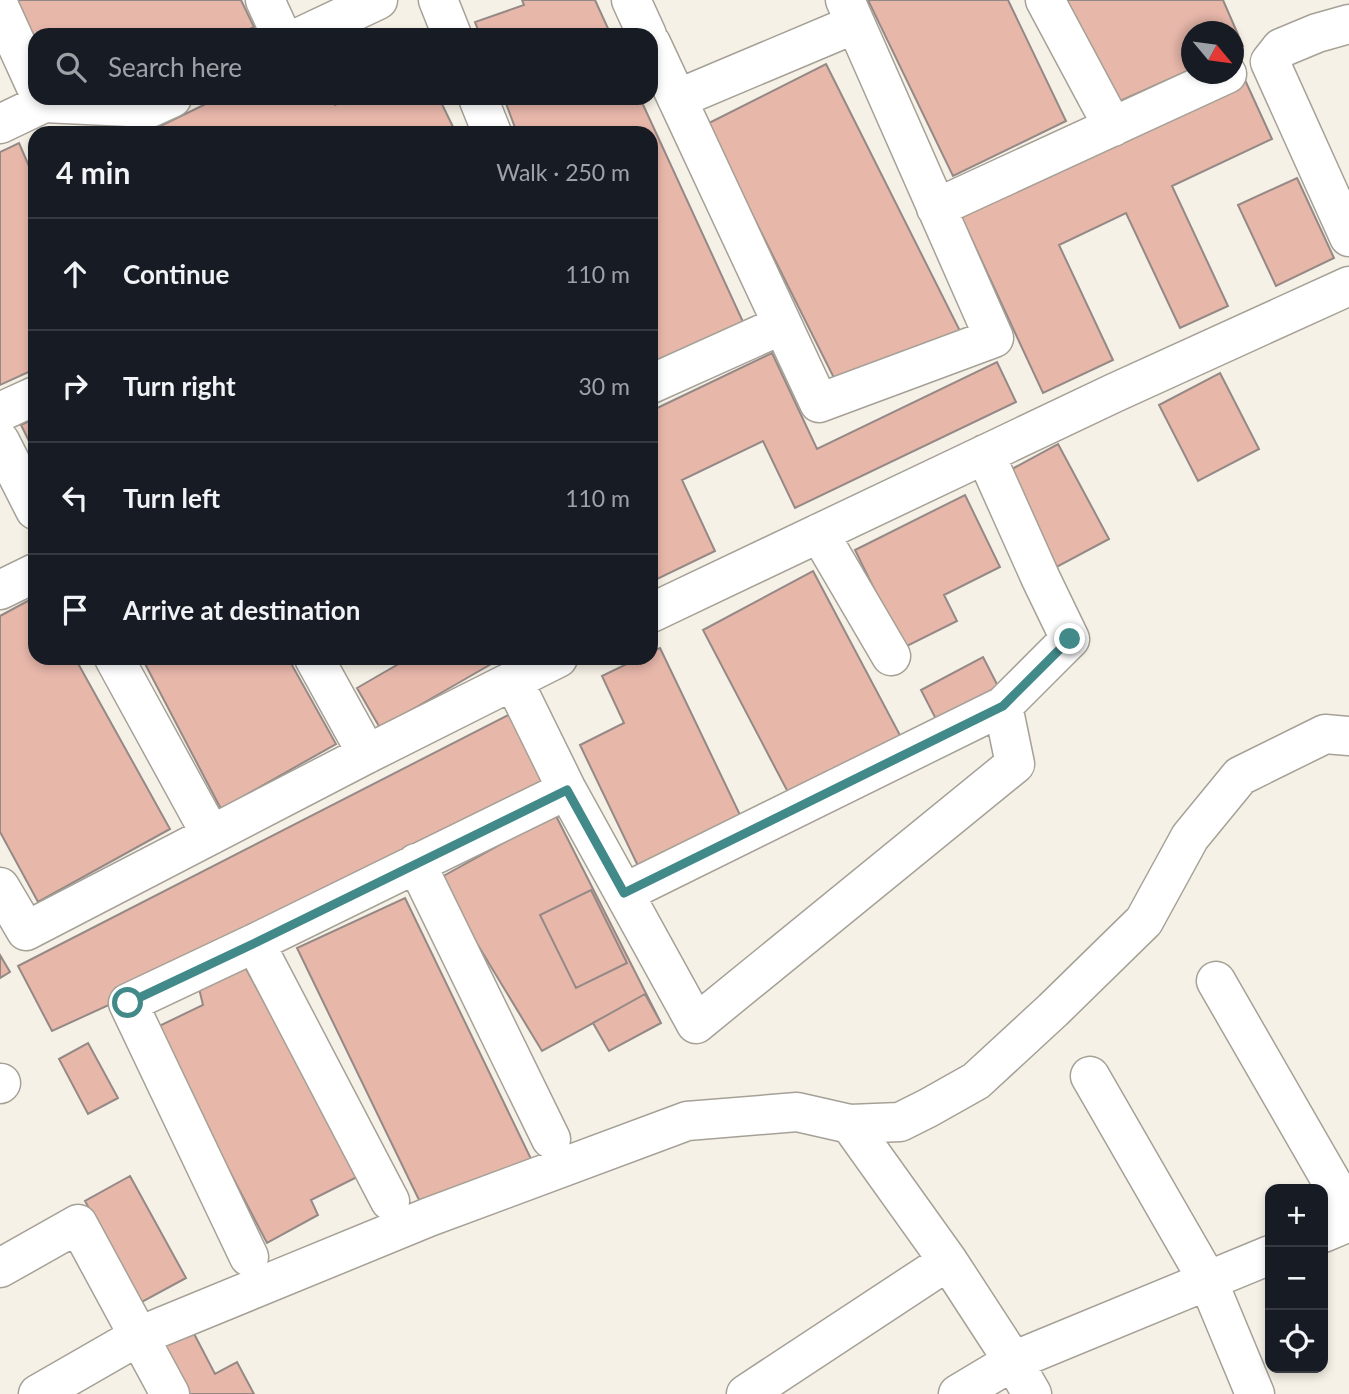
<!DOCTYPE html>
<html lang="en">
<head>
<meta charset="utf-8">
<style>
  :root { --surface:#171b24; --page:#242831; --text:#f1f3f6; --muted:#9ea1a6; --line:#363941 }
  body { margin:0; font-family:Lato,sans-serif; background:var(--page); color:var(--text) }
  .controls { position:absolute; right:21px; bottom:21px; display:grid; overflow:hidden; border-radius:14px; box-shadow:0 4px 10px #0003 }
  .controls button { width:63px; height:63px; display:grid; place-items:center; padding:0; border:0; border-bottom:2px solid var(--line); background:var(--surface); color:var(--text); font:35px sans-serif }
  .compass { position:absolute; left:1181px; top:21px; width:63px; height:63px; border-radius:50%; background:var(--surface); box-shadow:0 4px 10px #0003; rotate:119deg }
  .stop { position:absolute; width:21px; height:21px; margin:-16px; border:5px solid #428a8a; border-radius:50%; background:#fff }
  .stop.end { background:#428a8a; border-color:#fff; box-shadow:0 2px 7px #0008 }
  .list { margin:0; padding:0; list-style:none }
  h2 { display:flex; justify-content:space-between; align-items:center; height:91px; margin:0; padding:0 28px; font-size:30px }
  h2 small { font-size:23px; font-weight:400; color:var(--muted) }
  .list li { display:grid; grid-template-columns:46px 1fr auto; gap:21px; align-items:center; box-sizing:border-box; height:112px; padding:0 28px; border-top:2px solid var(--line) }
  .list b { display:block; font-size:26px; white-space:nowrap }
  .list em { font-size:23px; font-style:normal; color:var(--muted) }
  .icon { flex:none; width:38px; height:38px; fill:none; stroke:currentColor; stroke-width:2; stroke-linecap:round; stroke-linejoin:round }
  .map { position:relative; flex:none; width:1349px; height:1394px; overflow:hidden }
  .search { position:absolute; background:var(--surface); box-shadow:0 4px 10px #0003; left:28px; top:28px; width:630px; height:77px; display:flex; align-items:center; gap:18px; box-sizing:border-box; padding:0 24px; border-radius:21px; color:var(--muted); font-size:26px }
  .panel { position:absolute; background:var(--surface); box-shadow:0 4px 10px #0003; left:28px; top:126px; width:630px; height:539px; border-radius:21px }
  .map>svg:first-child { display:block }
</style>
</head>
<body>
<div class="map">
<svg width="1349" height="1394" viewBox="0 0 1349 1394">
  <rect width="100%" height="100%" fill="#f6f1e6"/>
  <path fill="#e7b7aa" stroke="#958986" stroke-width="2" d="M8,0h233l13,27 -17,8h-202v22z
    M522,0h73l16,35h-131l-5,-13 49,-17z
    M868,0h140l58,121 -113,55z
    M1063,0h160l20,46 -9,4v-18h-42v37l-83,37z
    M826,64l135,269 -119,61 -135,-270z
    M1245,80l27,59 -100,47 56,120 -48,22 -54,-115 -67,32 54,115 -70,33 -83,-179z
    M218,98h113l4,7 14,-7h90l17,35h-310z
    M504,98h136l104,226 -93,44v-235h-134z
    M19,143l16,37v189l-35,16v-233z
    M1297,178l37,80 -58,28 -38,-81z
    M772,353l45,96 180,-87 19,40 -221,106 -32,-67 -81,39 33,71 -64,31v-171z
    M1220,373l39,76 -61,32 -39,-76z
    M35,418v35l-14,-28z
    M1058,444l51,95 -58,31 -50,-95z
    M965,495l35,72 -56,28 13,26 -54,27 -48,-98z
    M813,571l89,168 -111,59 -88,-168z
    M35,597v61h40l95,171 -132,73 -38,-70v-216z
    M660,648l81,169 -103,49 -58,-121 44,-22 -22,-47 37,-18h12v-6z
    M983,657l18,35 -62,33 -18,-35z
    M142,658h146l48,86 -115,65z
    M409,658h91v1l-120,69 -23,-40z
    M514,712l35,68 -401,207 -96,44 -34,-65z
    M555,814l106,209 -52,28 -16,-28 -51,28 -104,-172z
    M591,890l36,73 -51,25 -36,-73z
    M405,898l128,265 -112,41 -124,-256z
    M0,955l10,17 -10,6z
    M244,965l115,211 -48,24 7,15 -51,28 -112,-215 48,-23 -5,-21z
    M645,994l16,29 -52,28 -16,-28z
    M88,1043l30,55 -30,16 -29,-55z
    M130,1176l56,102 -46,25 -55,-102z
    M190,1326l25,48 22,-12 17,32h-73l-26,-50z"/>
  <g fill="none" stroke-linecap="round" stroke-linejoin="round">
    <g stroke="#a6a197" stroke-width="41">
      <path id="minor" d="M265,0l16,35
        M438,0l14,35
        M631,0l16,35
        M1045,0l68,127
        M0,8l35,77
        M1349,24l-32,9 -36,15 -11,14 79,175
        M304,35l74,-35
        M651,43l168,360 175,-65 -149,-338
        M478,98l14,35
        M677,99l178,-75
        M0,124l44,-21 106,5 22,-10
        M936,208l291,-134
        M651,384l131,-59
        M0,412l35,-16
        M0,441l35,69
        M985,454l56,125 29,60 -67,67
        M819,533l72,123
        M0,590l35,-17
        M651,613l463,-220 235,-107
        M114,658l97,177
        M314,658l53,96
        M567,790l129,234 319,-260 -12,-58 -379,187
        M416,863l135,276
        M0,887l26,44 341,-177 191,-96
        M1216,981l133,231
        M1090,1076l118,205 47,113
        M0,1084l1,-1
        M850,1124l50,-2 28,-14 48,-27 77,-71 91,-89 46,-84 50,-61 85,-42 24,2
        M390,1201l-135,-258 312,-153 -54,-110
        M1323,1233l26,-11
        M249,1257l-121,-254 127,-60
        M0,1268l78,-44 92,170
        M38,1394l101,-58 290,-119 258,-96 110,-9 53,12 98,137 65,100 -55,33
        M746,1394l202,-133
        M1032,1394l-19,-33 257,-106"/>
    </g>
    <use href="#minor" stroke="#fff" stroke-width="38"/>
  </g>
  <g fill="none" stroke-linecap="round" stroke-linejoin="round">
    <path stroke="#428a8a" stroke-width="9" d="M128,1003l127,-60 312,-153 57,103 379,-187 67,-67"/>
  </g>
</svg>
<div class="controls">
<button>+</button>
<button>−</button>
<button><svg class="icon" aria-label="locate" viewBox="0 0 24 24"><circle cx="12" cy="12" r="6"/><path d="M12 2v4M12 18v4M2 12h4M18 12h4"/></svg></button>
</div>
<svg class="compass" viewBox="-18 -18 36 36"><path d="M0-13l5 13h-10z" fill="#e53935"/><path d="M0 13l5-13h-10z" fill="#9ea1a6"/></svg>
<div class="stop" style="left:128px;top:1003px"></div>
<div class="stop end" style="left:1070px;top:639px"></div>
<div class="search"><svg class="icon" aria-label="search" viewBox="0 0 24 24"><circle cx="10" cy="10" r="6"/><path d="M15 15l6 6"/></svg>Search here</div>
<section class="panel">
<h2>4 min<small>Walk · 250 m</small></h2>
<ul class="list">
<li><svg class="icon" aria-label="ahead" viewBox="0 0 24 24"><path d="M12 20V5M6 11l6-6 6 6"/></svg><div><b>Continue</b></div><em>110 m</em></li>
<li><svg class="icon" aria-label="right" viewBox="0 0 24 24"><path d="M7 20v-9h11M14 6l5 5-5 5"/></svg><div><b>Turn right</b></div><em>30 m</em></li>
<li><svg class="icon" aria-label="left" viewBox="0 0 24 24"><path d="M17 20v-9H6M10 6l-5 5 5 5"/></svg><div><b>Turn left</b></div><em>110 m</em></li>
<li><svg class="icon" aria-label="arrive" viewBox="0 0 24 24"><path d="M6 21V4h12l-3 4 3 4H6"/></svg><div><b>Arrive at destination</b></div></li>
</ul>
</section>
</div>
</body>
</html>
